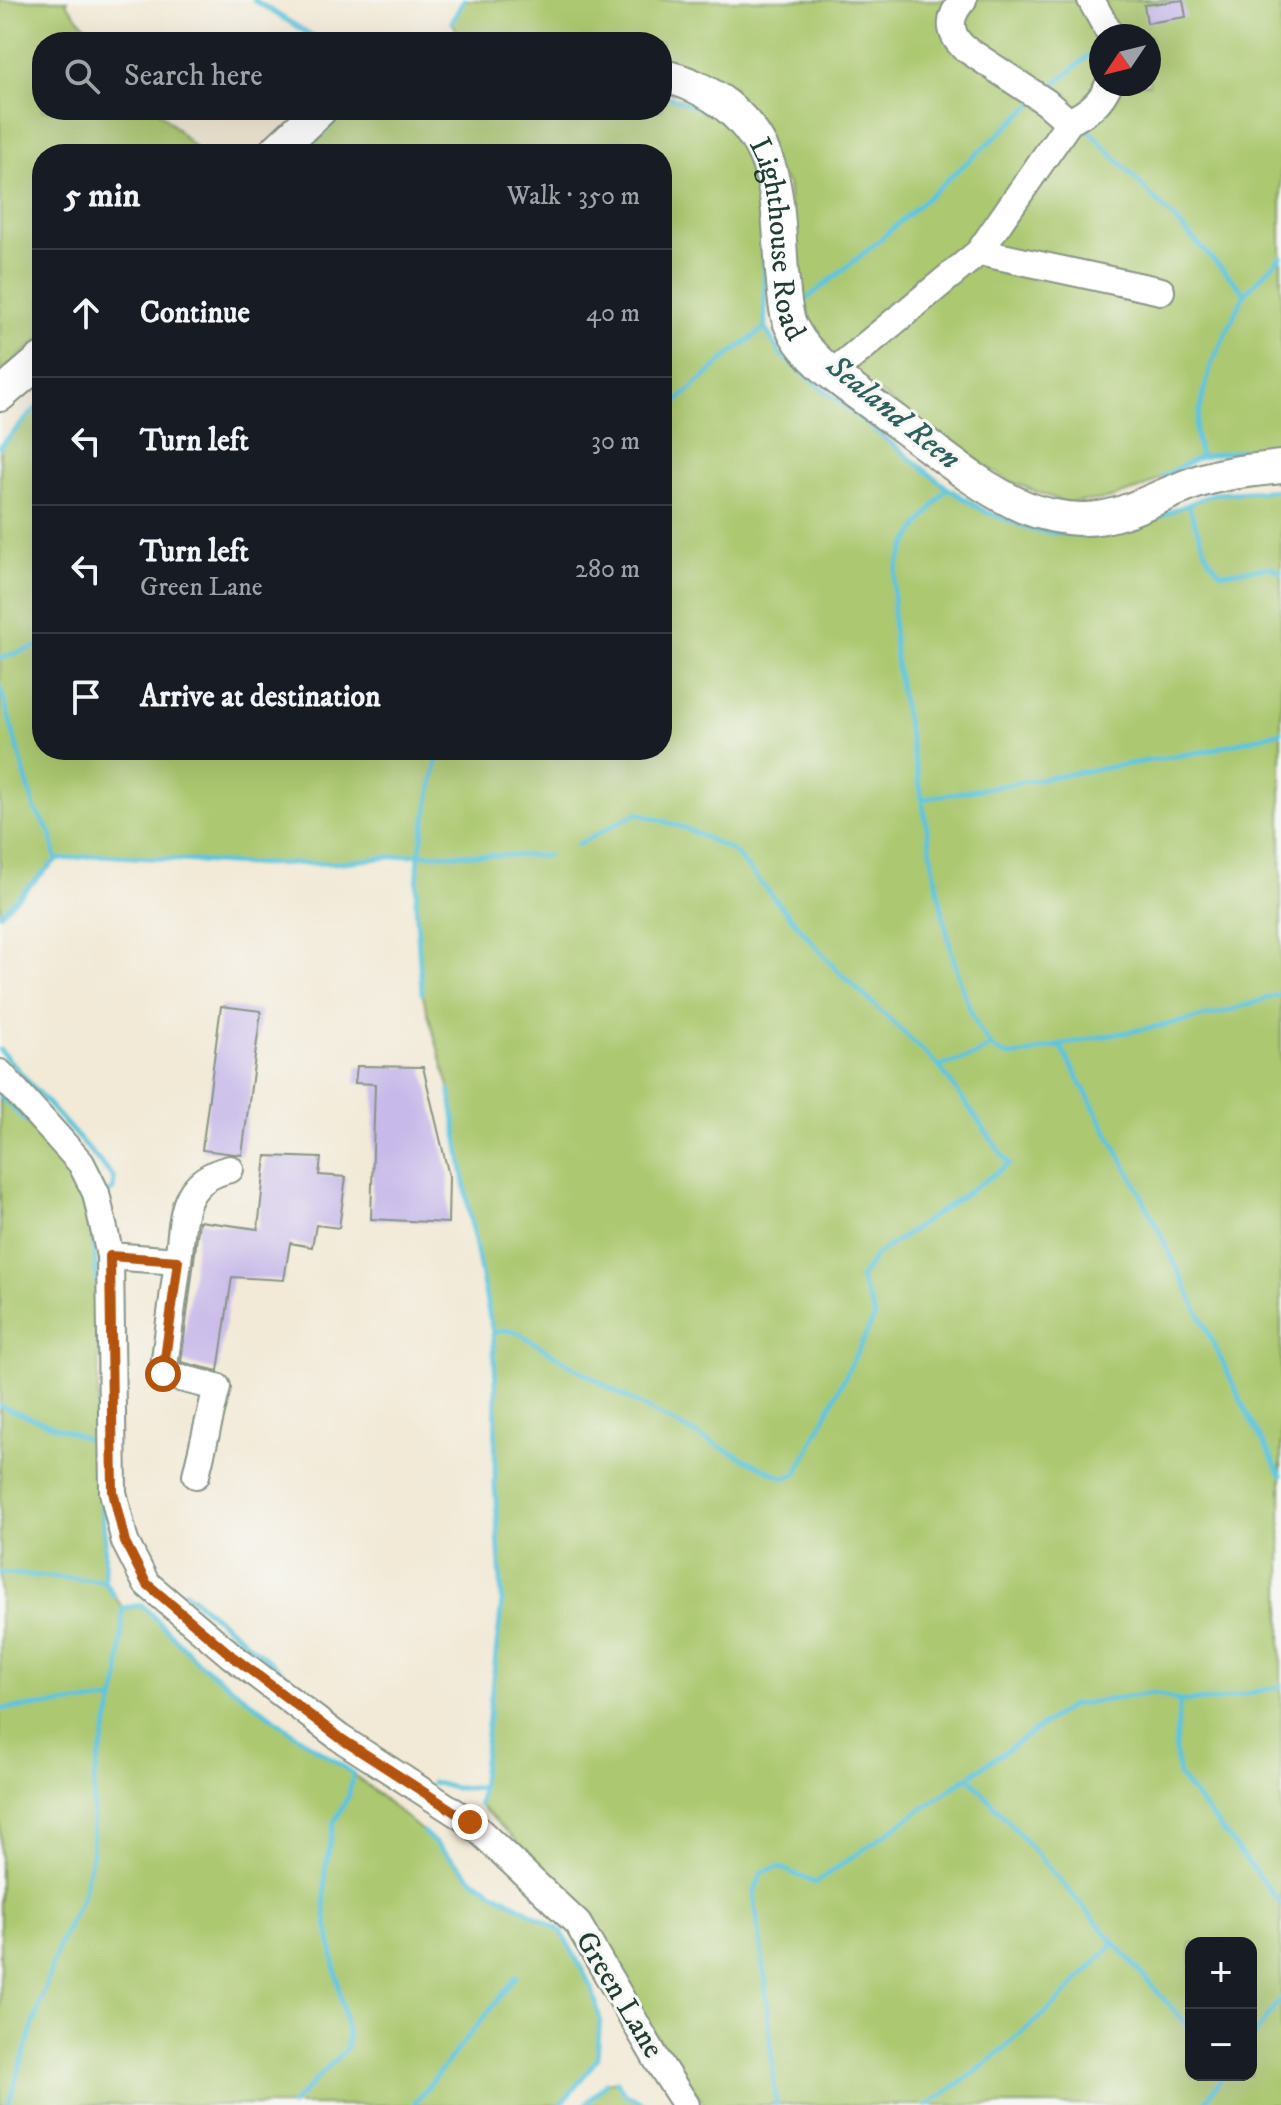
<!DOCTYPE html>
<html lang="en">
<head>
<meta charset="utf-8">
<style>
  :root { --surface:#171b24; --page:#20242c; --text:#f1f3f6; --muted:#9ea1a6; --line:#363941 }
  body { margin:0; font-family:"IM FELL DW Pica",serif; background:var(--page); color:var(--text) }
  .controls { position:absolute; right:24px; bottom:24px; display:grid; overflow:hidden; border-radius:16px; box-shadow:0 8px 32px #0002 }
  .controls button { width:72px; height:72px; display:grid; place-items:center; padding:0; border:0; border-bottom:2px solid var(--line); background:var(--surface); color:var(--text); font:40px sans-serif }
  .compass { position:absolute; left:1089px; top:24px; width:72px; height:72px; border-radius:50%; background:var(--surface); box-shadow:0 8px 32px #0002; rotate:235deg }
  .stop { position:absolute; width:24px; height:24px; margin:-18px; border:6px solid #b45309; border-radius:50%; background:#fff }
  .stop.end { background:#b45309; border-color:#fff; box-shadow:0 2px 8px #0008 }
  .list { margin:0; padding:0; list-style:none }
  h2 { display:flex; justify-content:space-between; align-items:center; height:104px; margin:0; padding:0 32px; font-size:34px }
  h2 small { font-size:26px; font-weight:400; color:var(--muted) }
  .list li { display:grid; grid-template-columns:52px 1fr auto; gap:24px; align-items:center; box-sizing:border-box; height:128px; padding:0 32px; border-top:2px solid var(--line) }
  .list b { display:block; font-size:30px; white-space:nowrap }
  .list p { margin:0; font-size:26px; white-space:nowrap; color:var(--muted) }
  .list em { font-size:26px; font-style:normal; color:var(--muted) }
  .icon { flex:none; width:44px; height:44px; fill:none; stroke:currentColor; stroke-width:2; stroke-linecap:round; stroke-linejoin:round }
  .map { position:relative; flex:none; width:1281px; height:2105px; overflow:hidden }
  .search { position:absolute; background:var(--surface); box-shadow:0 8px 32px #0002; left:32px; top:32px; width:640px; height:88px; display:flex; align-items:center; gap:20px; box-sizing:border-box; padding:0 28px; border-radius:32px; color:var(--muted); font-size:30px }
  .panel { position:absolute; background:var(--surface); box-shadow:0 8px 32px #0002; left:32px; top:144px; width:640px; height:616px; border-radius:32px }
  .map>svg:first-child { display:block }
</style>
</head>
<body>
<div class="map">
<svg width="1281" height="2105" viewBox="0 0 1281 2105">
  <rect width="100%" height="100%" fill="#f6f6f2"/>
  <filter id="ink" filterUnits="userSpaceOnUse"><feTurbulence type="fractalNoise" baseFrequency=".0125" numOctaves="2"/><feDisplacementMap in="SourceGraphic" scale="16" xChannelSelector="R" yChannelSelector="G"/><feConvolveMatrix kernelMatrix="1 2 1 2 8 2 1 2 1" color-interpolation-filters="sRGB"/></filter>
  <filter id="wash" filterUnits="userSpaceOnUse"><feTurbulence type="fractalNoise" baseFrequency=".006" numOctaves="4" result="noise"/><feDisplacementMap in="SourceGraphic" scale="32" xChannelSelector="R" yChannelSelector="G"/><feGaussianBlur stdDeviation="1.8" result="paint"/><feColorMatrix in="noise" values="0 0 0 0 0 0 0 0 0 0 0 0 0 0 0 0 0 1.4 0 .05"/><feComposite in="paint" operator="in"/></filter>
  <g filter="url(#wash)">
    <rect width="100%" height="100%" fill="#f2e9d6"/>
    <path fill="#acc86f" stroke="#668252" stroke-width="2" fill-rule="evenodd" d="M0,0h68l-2,3 33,39h-57v68h116l43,44h-159v183l-42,36z
      M464,0h817v449l-37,1 -44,7 -60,32 -33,10 -41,4 -57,-22 -70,-45 -81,-59 -5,-11 -22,-8 -35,-51 -8,-123 -126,-122v-20h-145l-50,-5 -10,-6 -5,-9zM1101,36h48v48h-48z
      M662,94l15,4 40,17 30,29 11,37 6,52 1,95 16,27 166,133 39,24 49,19 50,5 38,-4 90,-38 68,-4v1615h-576l-57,-81 -72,-126 -97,-93 23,-204 -7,-116 1,-102 -3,-50 -22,-111 -21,-132 -28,-97 -6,-89 3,-49 -85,8 -90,1 -144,-9 -44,5 -56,54v-467l42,-45v348h620v-596h-359l41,-44h318zM1191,1943h60v132h-60z
      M0,1096l61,60 30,44 -3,7 7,46 4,64 -2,149 8,74 -1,41 19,27 19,-3 56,57 92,69 64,43 69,58 51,48 87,51 31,57 8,31 -3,40 -36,46h-561z
      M617,2081l9,13 20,11h-61l21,-22z"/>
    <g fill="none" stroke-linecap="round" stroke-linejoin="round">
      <path stroke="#5ec4db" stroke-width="5" d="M254,0l68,42
        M452,22l12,-22
        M1047,91l54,-46
        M662,94l47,18
        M1085,126l160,167
        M303,154l41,-44
        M758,187l6,46 1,95 16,27 166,133 39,24 50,19 49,5 38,-4 90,-38 68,-4
        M799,305l69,-55 166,-147
        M662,415l67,-60 36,-27
        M0,447l42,-45
        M1200,457l-5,-27 16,-65 34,-72 36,-36
        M1163,476l37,-19 44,-7 37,-1
        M947,488c-20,28 -45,54 -52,88 -2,10 -1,21 -2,30 -1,66 17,128 29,192 8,47 35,240 81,256 11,5 30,-2 41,-5 55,-14 112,-20 167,-34 24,-5 47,-14 70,-21
        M1188,505l21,54 12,14 50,-6 10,6
        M0,658l42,-13
        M0,686l35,124 16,23 5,27
        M922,799l284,-48 75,-19
        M0,914l56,-54 44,-5 144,9 90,-1 85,-9 129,2
        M422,993l-6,-89 3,-50 20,-104
        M1060,1045l80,147 108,223 33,60
        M0,1050l114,128 -1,11 -8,5
        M939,1066l35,-10 17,-10
        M450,1090l21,132 22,111 3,50 -1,102 7,116 -23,204
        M0,1096l26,25
        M93,1237l5,53
        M493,1333l13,-3 13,3c87,56 171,100 265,145l13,-5 78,-157 -15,-37 16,-24 133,-91 -70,-98 -105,-99 -101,-116 -48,-23 -48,-15 -60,32
        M0,1406l98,37
        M99,1408l-2,58 8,74 -1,41 10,15
        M0,1573l104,8
        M185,1592l174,143
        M1180,1701l-5,49 4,26 102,128
        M0,1709l113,-9
        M970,1778l221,252
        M432,1782l22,6h27
        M423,1832l51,48 87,51 31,57 8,31 -3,40 -36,46
        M1251,2039l30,-41
        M617,2081l9,13 20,11
        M8,2105l50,-158 24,-50 10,-42 2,-76 25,-98 4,-73 19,-3 56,57 92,69 64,43 -6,23 -14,25 -9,49v40l23,127 -2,11 -55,56
        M413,2105l103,-128
        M585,2105l21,-22
        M776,2105l-11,-128 -11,-83 8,-22 17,-5 36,16 257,-178 82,-12 26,8 38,-1 63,-14
        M927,2105l49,-33 81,-69 56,-59
        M1203,2105l21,-30"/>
    </g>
    <g id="blocks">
      <path fill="#c7b9e9" d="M1183,0l3,17 -39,6 -3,-18z
        M221,1006l40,5 -19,144 -40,-5z
        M357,1066l66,1 26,109 -1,47 -77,-4 4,-135 -20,-1z
        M266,1156l55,2 -2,17 27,2 -7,51 -23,-3 -4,22 -22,-4 -6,37 -52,-3 -14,94 -37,-9 18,-141 59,8z"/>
    </g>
  </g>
  <g filter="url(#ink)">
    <use href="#blocks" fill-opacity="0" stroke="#889385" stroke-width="2"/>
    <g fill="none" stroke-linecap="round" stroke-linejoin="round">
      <g stroke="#889385" stroke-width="30">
        <path id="minor" d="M1091,0l20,36
          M1069,122c19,-10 31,-18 40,-38
          M979,252l182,39
          M832,373l147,-121 90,-130 -23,-20 -83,-55c-16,-16 -14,-31 0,-47
          M0,1073l81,90 15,30 14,63 3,236 12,50 21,41 86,73 108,82 130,84 108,102 79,136 29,45
          M110,1256l68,5 -15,113 54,13 -21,88
          M178,1261c6,-42 0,-80 52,-92"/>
      </g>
      <g stroke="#889385" stroke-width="36">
        <g id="major">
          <path id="s1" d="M662,76c23,4 47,16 65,30 55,45 50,101 55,166 2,17 2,39 9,54 4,8 11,19 17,25 25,28 60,49 90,72 40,29 80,64 126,84 17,7 40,12 59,12 41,1 82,-28 120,-39 25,-8 52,-10 78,-13"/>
          <path d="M273,154l47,-44"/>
          <path d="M0,395l42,-36"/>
        </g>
      </g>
      <use href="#minor" stroke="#fff" stroke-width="26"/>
      <use href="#major" stroke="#fff" stroke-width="32"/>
    </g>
  </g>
  <g fill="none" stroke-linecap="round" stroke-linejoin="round" filter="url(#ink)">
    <path stroke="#b45309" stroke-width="10" d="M163,1374l15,-113 -68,-5 3,236 12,50 21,41 86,73 108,82 130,84"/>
  </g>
  <g text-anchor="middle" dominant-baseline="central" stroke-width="6" stroke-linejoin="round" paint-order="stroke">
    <g font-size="30" fill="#1f3d34" stroke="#f6f6f2">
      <text stroke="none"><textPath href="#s1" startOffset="220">Lighthouse Road</textPath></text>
      <text transform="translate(619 1995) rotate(59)">Green Lane</text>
    </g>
    <g font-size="32" font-style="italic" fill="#2f5f5e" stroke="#f6f6f2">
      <text transform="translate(893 413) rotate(39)">Sealand Reen</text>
    </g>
  </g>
</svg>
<div class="controls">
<button>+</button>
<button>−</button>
</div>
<svg class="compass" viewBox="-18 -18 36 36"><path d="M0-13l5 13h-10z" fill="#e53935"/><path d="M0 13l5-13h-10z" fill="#9ea1a6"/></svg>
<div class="stop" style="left:163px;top:1374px"></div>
<div class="stop end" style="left:470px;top:1822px"></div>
<div class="search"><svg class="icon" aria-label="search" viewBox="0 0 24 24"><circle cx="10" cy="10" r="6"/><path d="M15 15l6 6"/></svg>Search here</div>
<section class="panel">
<h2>5 min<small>Walk · 350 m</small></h2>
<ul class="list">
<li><svg class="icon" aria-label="ahead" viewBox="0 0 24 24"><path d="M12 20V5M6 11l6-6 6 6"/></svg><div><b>Continue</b></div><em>40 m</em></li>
<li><svg class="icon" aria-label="left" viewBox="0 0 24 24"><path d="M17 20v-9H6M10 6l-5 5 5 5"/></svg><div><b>Turn left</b></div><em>30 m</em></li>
<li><svg class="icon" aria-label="left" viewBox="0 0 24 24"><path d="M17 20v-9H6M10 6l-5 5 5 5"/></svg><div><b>Turn left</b><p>Green Lane</p></div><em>280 m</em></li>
<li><svg class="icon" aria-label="arrive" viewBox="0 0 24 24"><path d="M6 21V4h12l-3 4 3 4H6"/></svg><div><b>Arrive at destination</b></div></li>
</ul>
</section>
</div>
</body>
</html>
